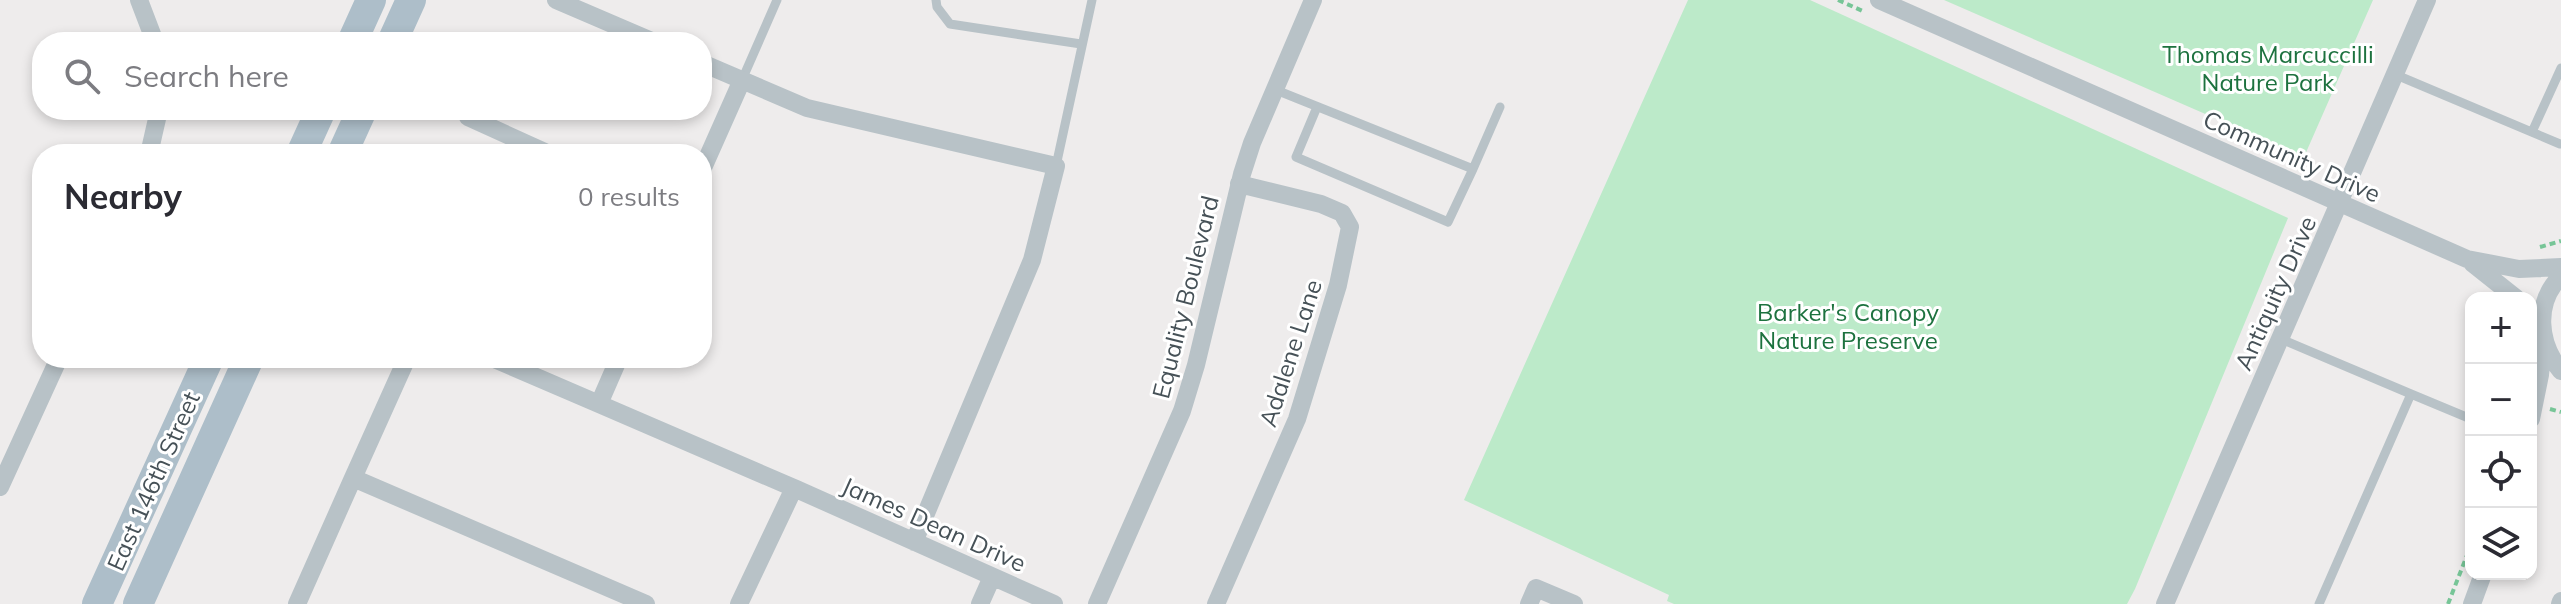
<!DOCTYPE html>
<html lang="en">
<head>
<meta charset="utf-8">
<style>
  :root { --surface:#fff; --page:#f7f7f7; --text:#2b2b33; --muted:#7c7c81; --line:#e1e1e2 }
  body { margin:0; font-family:Mulish,sans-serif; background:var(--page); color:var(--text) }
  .controls { position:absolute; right:24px; bottom:24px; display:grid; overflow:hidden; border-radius:16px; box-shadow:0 4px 12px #0003 }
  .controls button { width:72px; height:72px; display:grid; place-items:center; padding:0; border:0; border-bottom:2px solid var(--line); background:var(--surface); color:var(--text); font:40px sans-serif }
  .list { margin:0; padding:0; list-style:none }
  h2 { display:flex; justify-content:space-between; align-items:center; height:104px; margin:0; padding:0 32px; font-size:34px }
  h2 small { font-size:26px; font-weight:400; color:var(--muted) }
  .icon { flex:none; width:44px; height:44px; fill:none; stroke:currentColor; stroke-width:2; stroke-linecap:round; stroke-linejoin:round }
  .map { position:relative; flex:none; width:2561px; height:604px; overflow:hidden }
  .search { position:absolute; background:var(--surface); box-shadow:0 4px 12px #0003; left:32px; top:32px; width:680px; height:88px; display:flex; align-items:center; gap:20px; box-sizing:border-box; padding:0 28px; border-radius:32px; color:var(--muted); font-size:30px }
  .panel { position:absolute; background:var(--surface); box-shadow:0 4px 12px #0003; left:32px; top:144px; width:680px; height:224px; border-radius:32px }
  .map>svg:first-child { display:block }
</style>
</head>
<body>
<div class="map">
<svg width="2561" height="604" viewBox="0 0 2561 604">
  <rect width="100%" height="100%" fill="#eeecec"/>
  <path fill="#bceac9" d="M1688,0h122l478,218 -153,371 -8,15h-453l-7,-3 2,-6 -205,-95z
    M1944,0h429l-69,157z"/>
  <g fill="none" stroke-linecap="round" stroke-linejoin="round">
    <path stroke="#77c597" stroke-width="4" stroke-dasharray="6 4" stroke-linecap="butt" d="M1838,0l27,12
      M2540,247l21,-6
      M2550,409l11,3
      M2448,604l23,-59"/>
    <path stroke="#b8c2c7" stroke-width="9" d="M936,0l1,7 13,17 131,20
      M2394,74l166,70
      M742,80l35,-80
      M1276,90l197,79 27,-62
      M1317,107l-21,50 152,65 25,-53
      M2532,132l29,-64
      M1056,166l36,-166
      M2281,339l130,55 -92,210
      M2411,394l60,25"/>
    <path stroke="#b8c2c7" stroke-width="18" d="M139,0l16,42
      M556,0l98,42
      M1879,0l588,259 52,10 42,-2
      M702,63l105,45 249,58 -24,94 -118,282
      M468,117l81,37
      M149,154l10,-44
      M702,170l40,-90
      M2472,263l44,35
      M2561,276c-27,27 -23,67 0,95
      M407,358l-54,120 293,126
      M492,358l107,46 20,-46
      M599,404l195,84 -55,116
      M2531,419l9,-44 3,-31
      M0,487l59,-129
      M794,488l260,116
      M297,604l56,-126
      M980,604l12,-27
      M1097,604l85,-193 14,-46 46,-191 10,-31 61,-143
      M1216,604l81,-185 41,-134 12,-58 -8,-14 -21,-9 -82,-20
      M1529,604l7,-16 38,16
      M2165,604l262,-604
      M2472,604l11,-30
      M2560,604l1,-3"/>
    <path stroke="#adbec9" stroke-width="30" d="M352,42l19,-42
      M392,42l19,-42
      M301,154l20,-44
      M342,154l20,-44
      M97,604l112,-246
      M138,604l111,-246"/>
  </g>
  <g text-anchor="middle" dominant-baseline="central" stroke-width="6" stroke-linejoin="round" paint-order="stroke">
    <g font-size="24" fill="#1d723f" stroke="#fff">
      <text x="2268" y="54">Thomas Marcuccilli<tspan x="2268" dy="28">Nature Park</tspan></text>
      <text x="1848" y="312">Barker's Canopy<tspan x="1848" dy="28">Nature Preserve</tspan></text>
    </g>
    <g font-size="24" fill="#465157" stroke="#fff">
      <text transform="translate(2292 156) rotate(24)">Community Drive</text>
      <text transform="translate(2275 293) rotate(-66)">Antiquity Drive</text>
      <text transform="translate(1185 297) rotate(-76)">Equality Boulevard</text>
      <text transform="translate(1290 353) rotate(-72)">Adalene Lane</text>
      <text transform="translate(153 481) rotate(-66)">East 146th Street</text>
      <text transform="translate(934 524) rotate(24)">James Dean Drive</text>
    </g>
  </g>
</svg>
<div class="controls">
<button>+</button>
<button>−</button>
<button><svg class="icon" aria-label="locate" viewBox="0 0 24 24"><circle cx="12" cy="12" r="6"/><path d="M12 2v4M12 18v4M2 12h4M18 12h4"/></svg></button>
<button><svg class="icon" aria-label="layers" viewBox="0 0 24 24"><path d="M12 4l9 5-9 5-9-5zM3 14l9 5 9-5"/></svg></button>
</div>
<div class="search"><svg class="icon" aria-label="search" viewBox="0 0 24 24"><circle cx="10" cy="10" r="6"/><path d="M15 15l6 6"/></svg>Search here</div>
<section class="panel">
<h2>Nearby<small>0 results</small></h2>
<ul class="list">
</ul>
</section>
</div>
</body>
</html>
